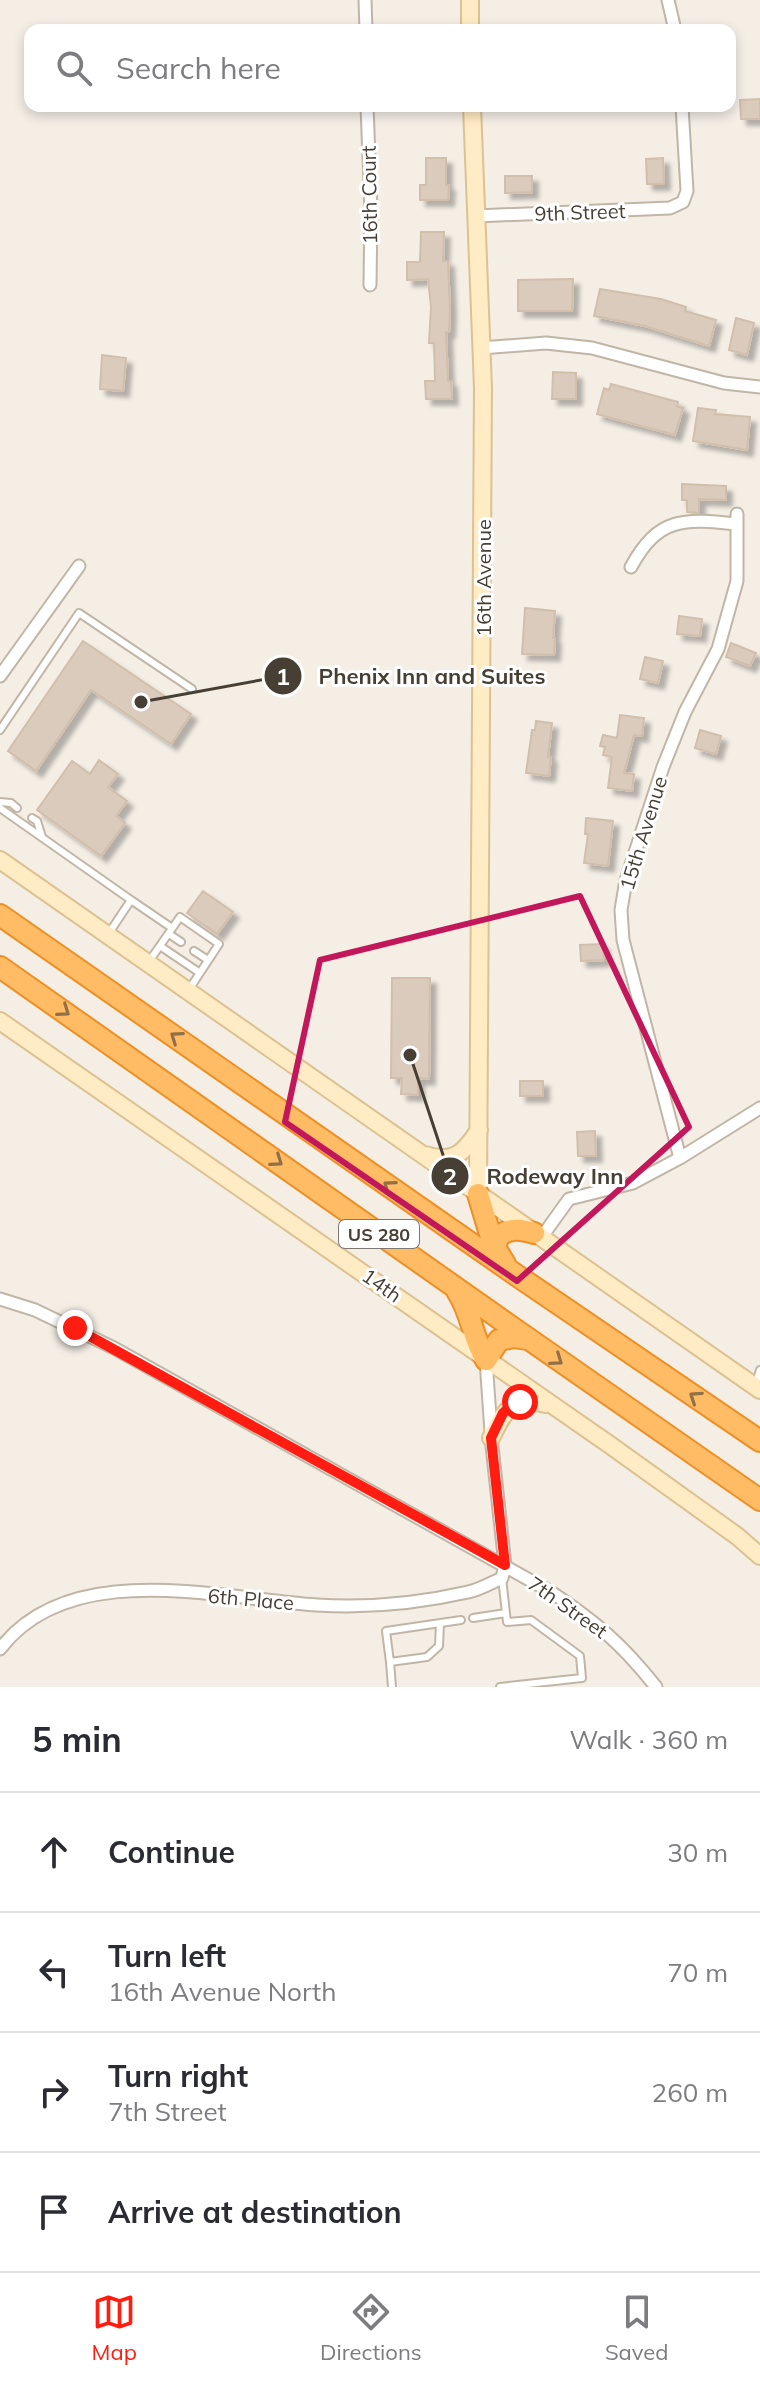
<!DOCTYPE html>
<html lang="en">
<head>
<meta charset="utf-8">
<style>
  :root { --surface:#fff; --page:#f7f7f7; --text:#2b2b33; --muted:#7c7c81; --line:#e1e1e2; --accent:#ff1c11 }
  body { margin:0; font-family:Mulish,sans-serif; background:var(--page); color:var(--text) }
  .stop { position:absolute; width:24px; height:24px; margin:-18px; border:6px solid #ff1c11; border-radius:50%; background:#fff }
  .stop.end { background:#ff1c11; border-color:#fff; box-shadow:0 2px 8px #0008 }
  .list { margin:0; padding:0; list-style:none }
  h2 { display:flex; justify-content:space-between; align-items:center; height:104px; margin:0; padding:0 32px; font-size:34px }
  h2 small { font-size:26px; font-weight:400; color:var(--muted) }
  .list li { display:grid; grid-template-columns:52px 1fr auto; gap:24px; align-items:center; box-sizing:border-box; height:120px; padding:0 32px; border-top:2px solid var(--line) }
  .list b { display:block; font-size:30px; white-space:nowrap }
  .list p { margin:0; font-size:26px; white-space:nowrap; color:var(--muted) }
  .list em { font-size:26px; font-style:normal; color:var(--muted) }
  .icon { flex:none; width:44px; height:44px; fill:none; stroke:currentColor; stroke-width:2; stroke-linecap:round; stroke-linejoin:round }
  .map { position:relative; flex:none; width:760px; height:1687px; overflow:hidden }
  .search { position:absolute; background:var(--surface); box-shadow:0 4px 12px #0003; left:24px; right:24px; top:24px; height:88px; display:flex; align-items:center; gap:20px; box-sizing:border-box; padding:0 28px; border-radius:16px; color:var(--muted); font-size:30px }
  .sheet { height:584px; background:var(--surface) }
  nav { display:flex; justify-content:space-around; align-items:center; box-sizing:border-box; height:112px; border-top:2px solid var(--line); background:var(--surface); font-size:22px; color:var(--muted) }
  nav a { display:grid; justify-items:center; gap:4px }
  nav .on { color:var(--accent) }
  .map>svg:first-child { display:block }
</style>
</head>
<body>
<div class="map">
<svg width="760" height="1687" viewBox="0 0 760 1687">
  <defs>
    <filter id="shadow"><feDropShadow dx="6" dy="6" stdDeviation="2" flood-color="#0004"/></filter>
  </defs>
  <rect width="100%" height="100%" fill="#f4eee5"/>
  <path fill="#dacbbc" stroke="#d2bfab" stroke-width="2" filter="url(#shadow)" d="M760,99v20h-19l-1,-19z
    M426,158h20v27h3l-1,15h-28v-15h6z
    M663,158l1,26h-17l-1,-25z
    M505,176h27v16l-27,1z
    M421,232h23l-1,29h5l2,49 -1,22h-3l2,49h3l1,18h-26l-1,-18h10l-1,-38h-5l2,-36 -3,-28 -21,1v-18h13z
    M573,279l-1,32h-54v-31z
    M600,289l61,10 25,8 -1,4 31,9 -7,26 -64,-20 -51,-10z
    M736,318l18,5 -7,32 -18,-5z
    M102,355l24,3 -3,33 -23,-2z
    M553,372l23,1v26h-24z
    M611,384l67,18 -1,4 6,2 -8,27 -78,-21 7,-26 5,2z
    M698,408l18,2 -1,4 35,3 -3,33 -54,-9z
    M682,484l44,2v14l-27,-1v14l-12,-1v-12h-5z
    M525,608l30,3 -2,27h2l-1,17 -32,-1z
    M679,616l23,3 -2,17 -23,-2z
    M83,641l108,73 -20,30 -80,-54 -55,81 -28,-20z
    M731,643l25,10 -6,13 -24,-9z
    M645,657l18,4 -5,22 -18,-4z
    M620,715l24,3 -2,18 -8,-1 -10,38 10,1 -2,17 -24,-3 4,-31 -9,-2 2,-8 -5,-1 3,-11 14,3z
    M536,721l16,2 -4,34h3l-2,19 -23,-3 6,-43h3z
    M700,730l21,6 -5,18 -21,-6z
    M99,760l19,14 -10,13 19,14 -11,15 9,7 -24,33 -64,-46 35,-49 18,13z
    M586,818l27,3 -5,45 -24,-3 4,-29h-3z
    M203,891l30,21 -16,22 -30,-21z
    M603,944l1,16 -23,1 -1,-16z
    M392,978h38l-1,101 -11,-1v17l-17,-1 1,-16h-11z
    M520,1081h23v15h-23z
    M595,1131l1,25h-18l-1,-24z"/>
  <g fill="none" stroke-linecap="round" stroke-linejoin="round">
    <g stroke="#c1b5a6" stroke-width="10">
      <path id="lane" d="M0,730l79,-117 113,76
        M0,802l11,1 6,5
        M0,808l131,92 -22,33
        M32,818l5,3 5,16
        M131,900l41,28
        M169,934l12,8
        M160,946l40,27
        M194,951l14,9
        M150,960l30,-43 39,27 -31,47
        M756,1383l4,-13
        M473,1618l33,-5
        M440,1623l-1,23 -12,11 -37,5 -4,-31 75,-11
        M390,1662l2,25
        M500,1687l82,-9 -2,-22 -49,-36 -24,2 -5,-44"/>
    </g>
    <g stroke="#c1b5a6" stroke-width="15">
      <path id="street" d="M365,0l1,30
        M668,0l7,30
        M367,106l4,104 -1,75
        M476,216l194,-8 13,-6 4,-11 -5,-85
        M481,348l65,-5 46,5 132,35 36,4
        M631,567c27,-50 53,-49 106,-43
        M0,676l79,-110
        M680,1158l-57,-218 -2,-30 5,-30 37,-113 22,-55 33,-63 19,-68v-67
        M541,1238l28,-39 64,-16 47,-25 80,-50
        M0,1299l35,11 79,38 437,244c44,29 72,53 105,95
        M0,1649c70,-92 220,-50 317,-44 49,3 103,-2 151,-13 11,-2 23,-9 34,-14l3,-13 -13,-119 -6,-86"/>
    </g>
    <g stroke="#dcc191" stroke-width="20">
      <path id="secondary" d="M470,0v30
        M472,106l11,282 -5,806
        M0,860l760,530
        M0,1021l610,424 127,91 23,20
        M425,1155c29,9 39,-2 54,-25
        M491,1438c13,-27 21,-43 55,-34"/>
    </g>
    <g stroke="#ed8f25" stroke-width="24">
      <path id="highway" d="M0,915l519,362 241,164
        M0,967l513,361 247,172
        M478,1194l15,50 12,20
        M495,1249l3,-12c11,-10 23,-8 36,-4
        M457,1291c15,22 15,47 29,69l13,-20 15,-3 13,2"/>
    </g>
    <use href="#lane" stroke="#fff" stroke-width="6"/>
    <use href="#street" stroke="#fff" stroke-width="11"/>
    <use href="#secondary" stroke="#ffebc4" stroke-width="16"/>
    <use href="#highway" stroke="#ffbc65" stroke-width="20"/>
  </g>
  <defs><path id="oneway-chevron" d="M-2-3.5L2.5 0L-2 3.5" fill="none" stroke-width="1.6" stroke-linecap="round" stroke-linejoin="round" transform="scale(2)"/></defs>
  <g stroke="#917048">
    <use href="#oneway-chevron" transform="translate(64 1011) rotate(35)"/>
    <use href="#oneway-chevron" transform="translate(176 1037) rotate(-145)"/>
    <use href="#oneway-chevron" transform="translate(277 1161) rotate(35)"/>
    <use href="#oneway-chevron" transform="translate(389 1186) rotate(-145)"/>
    <use href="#oneway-chevron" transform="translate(557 1360) rotate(35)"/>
    <use href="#oneway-chevron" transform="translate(695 1397) rotate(-146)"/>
  </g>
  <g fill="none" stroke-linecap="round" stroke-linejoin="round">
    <path stroke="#ff1c11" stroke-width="10" d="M75,1328l430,237 -14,-127 12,-25 7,-6 10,-5"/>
  </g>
  <path fill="none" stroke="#c2185b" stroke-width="6" stroke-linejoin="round" d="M580,896l109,231 -172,154 -232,-159 35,-162z"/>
  <g text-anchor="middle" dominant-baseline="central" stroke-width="6" stroke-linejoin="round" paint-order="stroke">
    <rect fill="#fff" stroke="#7e7871" stroke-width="2" x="339" y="1220" width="80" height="28" rx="6"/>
    <g font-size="18" font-weight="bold" fill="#473e34">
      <text x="379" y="1234">US 280</text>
    </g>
    <g font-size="20" fill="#473e34" stroke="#fff">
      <text transform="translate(369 195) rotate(-91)">16th Court</text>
      <text transform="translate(580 212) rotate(-2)">9th Street</text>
      <text transform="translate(483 578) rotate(-90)">16th Avenue</text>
      <text transform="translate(643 833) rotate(-73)">15th Avenue</text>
      <text transform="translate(382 1285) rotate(35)">14th</text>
      <text transform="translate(251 1599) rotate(5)">6th Place</text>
      <text transform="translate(568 1607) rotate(35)">7th Street</text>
    </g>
  </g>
  <path fill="none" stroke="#473e34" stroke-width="3" d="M141 702L283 676M410 1055L450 1176"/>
  <g fill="#473e34" stroke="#fff" stroke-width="3">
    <circle cx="141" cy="702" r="8"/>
    <circle cx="410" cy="1055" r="8"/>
    <circle cx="283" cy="676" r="20"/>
    <circle cx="450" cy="1176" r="20"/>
  </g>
  <g font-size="24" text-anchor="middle" font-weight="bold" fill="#fff">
    <text x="283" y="685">1</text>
    <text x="450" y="1185">2</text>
  </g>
  <g font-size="22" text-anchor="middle" font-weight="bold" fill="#473e34" stroke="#fff" stroke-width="6" stroke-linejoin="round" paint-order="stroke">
    <text x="432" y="684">Phenix Inn and Suites</text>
    <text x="555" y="1184">Rodeway Inn</text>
  </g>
</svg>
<div class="stop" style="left:520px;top:1402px"></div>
<div class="stop end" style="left:75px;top:1328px"></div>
<div class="search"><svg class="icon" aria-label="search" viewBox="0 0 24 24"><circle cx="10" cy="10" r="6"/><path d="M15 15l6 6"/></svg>Search here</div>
</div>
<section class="sheet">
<h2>5 min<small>Walk · 360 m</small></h2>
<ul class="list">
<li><svg class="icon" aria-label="ahead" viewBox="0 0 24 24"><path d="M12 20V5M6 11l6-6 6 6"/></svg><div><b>Continue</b></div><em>30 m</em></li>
<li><svg class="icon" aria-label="left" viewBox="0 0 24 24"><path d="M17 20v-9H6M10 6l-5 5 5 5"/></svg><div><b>Turn left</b><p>16th Avenue North</p></div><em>70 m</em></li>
<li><svg class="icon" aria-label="right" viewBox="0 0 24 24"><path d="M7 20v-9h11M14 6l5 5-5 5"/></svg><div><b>Turn right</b><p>7th Street</p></div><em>260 m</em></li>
<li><svg class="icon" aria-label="arrive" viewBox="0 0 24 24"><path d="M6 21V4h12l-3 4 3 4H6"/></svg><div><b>Arrive at destination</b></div></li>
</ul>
</section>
<nav>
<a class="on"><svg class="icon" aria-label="map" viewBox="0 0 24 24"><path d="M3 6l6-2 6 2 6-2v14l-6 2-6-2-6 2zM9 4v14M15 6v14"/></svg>Map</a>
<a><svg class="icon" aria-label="directions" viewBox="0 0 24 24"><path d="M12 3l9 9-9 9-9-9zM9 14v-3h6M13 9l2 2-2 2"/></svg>Directions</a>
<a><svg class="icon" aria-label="saved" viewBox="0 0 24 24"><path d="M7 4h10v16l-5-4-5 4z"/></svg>Saved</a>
</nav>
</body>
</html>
